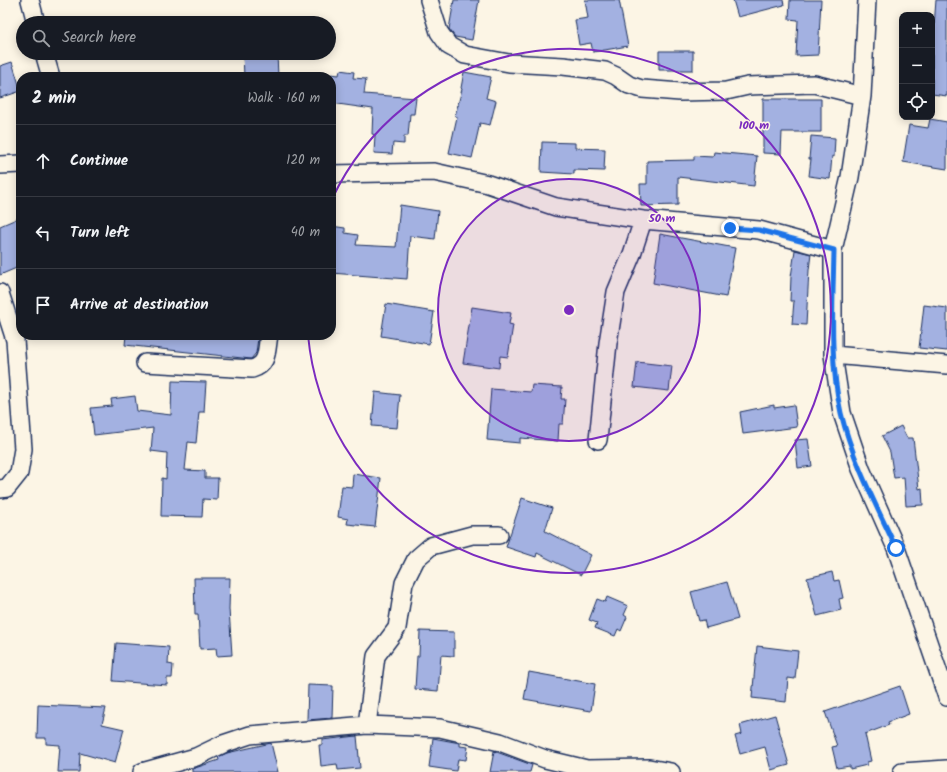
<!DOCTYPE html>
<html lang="en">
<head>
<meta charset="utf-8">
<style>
  :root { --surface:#171b24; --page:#242831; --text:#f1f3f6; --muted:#9ea1a6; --line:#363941 }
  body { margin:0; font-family:Kalam,sans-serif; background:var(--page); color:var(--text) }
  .controls { position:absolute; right:12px; top:12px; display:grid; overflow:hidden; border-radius:8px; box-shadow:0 2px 10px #0003 }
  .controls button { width:36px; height:36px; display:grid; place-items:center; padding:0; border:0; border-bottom:1px solid var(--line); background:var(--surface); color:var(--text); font:20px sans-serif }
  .stop { position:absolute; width:12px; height:12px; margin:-9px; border:3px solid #1a73e8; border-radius:50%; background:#fff }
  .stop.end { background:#1a73e8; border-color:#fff; box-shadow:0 1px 4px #0008 }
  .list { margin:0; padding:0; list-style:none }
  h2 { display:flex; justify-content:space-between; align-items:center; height:52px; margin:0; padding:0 16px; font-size:17px }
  h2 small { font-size:13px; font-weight:400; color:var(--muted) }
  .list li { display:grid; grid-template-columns:26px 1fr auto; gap:12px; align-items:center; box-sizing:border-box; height:72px; padding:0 16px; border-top:1px solid var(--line) }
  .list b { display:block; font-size:15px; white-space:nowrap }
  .list em { font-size:13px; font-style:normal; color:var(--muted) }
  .icon { flex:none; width:22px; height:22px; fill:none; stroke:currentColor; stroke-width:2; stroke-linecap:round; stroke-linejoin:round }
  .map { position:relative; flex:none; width:947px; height:772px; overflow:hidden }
  .search { position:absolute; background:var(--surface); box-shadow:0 2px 10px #0003; left:16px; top:16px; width:320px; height:44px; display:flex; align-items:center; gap:10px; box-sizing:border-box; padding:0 14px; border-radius:22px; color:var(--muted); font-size:15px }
  .panel { position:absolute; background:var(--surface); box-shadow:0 2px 10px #0003; left:16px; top:72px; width:320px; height:268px; border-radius:16px }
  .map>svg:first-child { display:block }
</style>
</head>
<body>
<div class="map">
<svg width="947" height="772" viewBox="0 0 947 772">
  <rect width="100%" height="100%" fill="#fcf5e5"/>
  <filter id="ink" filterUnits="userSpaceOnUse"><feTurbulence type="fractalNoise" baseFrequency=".025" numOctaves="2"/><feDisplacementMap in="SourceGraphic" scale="8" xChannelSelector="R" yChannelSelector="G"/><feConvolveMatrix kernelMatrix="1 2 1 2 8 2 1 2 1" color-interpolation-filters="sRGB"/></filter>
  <g filter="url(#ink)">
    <path fill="#a3b1e1" stroke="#1b2f5e" d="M454,0h25l-7,40 -17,-3 -6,-8z
      M585,0h34l9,46 -35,6 -2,-9 -12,2 -4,-25 13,-2z
      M733,0h50l1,5 -46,12z
      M790,0h31l-3,55 -22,1 2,-36 -9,-1z
      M936,0h11v96l-15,-2v-41z
      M659,51h34v19h-34z
      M243,53h34l1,24h-34z
      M12,62l9,29 -21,7v-32z
      M340,70l14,2 -1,6 13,1 -2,15 52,4 -2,16h-4l-2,22h-4v8l-11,-1 -1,11 -18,-1 1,-18 -3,-1 1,-25 -42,-6v-29l8,1z
      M464,72l27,5 -5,21 10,3 -6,24 -10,-2 -8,35 -23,-5 8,-36 -2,-1 7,-27 -1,-1z
      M763,99h58v33h-39l-1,22 -18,-1z
      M930,119l17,3v47l-44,-7 6,-37 19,3z
      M811,136l24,2 -1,19 -2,-1 -2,23 -21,-3 2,-17h-2z
      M542,142l33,1v5l30,1 -1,22 -30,-1v4l-33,-2z
      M714,152l43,4 -3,30 -76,-9v28l-37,1 -1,-22h7v-23l47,-1v-4l19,1z
      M400,205l38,6 -3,28 -25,-3 -3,43 -76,-6v-47l14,2v5l13,2 -2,10 40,2z
      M21,217v49l-21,9v-49z
      M660,234l75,14 -9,49 -73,-14z
      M795,250l16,4 -2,16 -3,55 -14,-1 2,-23h-4l1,-24z
      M386,304l48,8 -5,32 -48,-8z
      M924,305l23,3v43l-28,-3z
      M472,307l39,6 -2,11 4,1 -5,32 -8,-1 -1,12 -36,-5z
      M126,335h132v3l-2,15 -5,6 -126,-14z
      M637,362l35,4 -3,25 -35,-4z
      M172,381l34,1 -2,30h-5l-3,31 -8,-1 -3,28 20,1v7h13l-1,22 -14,-1 -1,18 -41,-1 1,-38 4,1 1,-26 -16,-2 2,-23 -59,7 -3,-27 21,-2 -1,-7 24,-3 2,15 34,4z
      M532,385l30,2 -1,12h4l-2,25h-4l-1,17 -38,-3v5l-33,-3 4,-51 40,3z
      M375,392l25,3 -3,33 -25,-2z
      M774,405v3l20,-3 3,22 -54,7 -3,-22z
      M901,426l6,12h6l6,51 3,-1 1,17 -17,1 -2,-29 -10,1 -4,-26 -8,-16z
      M808,439l4,27 -14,2 -3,-28z
      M353,474l28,4 -6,49 -28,-3 1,-5 -10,-2 4,-31 10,1z
      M522,498l30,10 -7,23 46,24 -10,20 -44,-22 -1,4 -30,-10z
      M832,572l2,9 5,-1 4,18 -4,1 2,11 -24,6 -10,-38z
      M194,578h36l-1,31 3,46 -15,1 -1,-8 -16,1 -2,-35h-3z
      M727,582l11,37 -32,9 -2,-8 -5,1 -8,-29z
      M607,597l21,9 -4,9 3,2 -6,14 -3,-2 -3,7 -20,-8 2,-5 -8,-3 8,-21 8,3z
      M420,631l34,1v24l-13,-1 -3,36 -23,-2 2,-33h2z
      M116,643l53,4 -1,17 5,1 -1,13h-5v7l-54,-4z
      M757,646l41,5 -3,28 -7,-1 -2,24 -34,-4z
      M529,672l66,12 -4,27 -67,-12z
      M308,685l25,1 -1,32 -25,2z
      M900,686l9,28 -21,8 1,3 -24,9 6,27 -4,1v3l-17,4v-3l-13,2 -5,-21 5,-1 -12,-34z
      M38,705l68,3 -4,16 22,5 -9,34 -35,-10 -1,19h-21l2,-27 -14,-1v-6h-9z
      M775,715l14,50 -18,5 -6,-23 -25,7 -5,-18 7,-2 -2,-9z
      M357,736l3,32 -22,2 -1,-6 -16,2 -2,-21h3v-5z
      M433,738l27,5v3l8,1 -2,13 -8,-1 -2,12 -27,-4z
      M271,743l7,29h-86v-3l27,-9 -1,-3 9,-4z
      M494,751l38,14 -2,7h-40z"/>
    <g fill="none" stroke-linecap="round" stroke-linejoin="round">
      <g stroke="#1b2f5e" stroke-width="20">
        <path id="minor" d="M30,0l6,23
          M429,0l10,32 10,14 16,9 44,8 54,3 42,5 11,5 13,9 13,4 38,3 46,-1 22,-5 66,-2 48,12
          M867,0l-5,96 -12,81 -17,73v105l9,58 19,56 35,79 51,149
          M44,53l7,24
          M0,165l21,-1
          M331,174l103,-2 54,12 68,23 87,13 116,10 74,20
          M0,293l15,47 8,109 -4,24 -12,15 -7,1
          M833,355l114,10
          M145,363l107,6c17,-5 14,-19 17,-34
          M598,440l10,-97 8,-51 16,-38 11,-34
          M367,725l9,-69 21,-28 7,-45 12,-24 15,-13 41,-11h27
          M142,772l54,-15 27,-13 27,-9 117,-10 73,3 60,14 45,17 42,10 62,-1 22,4
          M902,772l45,-3"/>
      </g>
      <use href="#minor" stroke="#fcf5e5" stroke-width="17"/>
    </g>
  </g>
  <g fill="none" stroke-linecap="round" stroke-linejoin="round" filter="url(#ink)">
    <path stroke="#1a73e8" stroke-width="5" d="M730,228l29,2 75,20c-1,54 -5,110 7,163 11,46 35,92 55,135"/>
  </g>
  <circle cx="569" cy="310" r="131" fill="#7b2cbf" fill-opacity=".12"/>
  <g fill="none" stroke="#7b2cbf" stroke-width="2">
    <circle cx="569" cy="310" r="131"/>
    <path d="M332 199A262 262 0 1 1 308 335"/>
  </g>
  <circle cx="569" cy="310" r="6" fill="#7b2cbf" stroke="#fcf5e5" stroke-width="2"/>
  <g font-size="12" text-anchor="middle" font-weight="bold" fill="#7b2cbf" stroke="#fcf5e5" stroke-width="3" stroke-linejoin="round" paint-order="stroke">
    <text x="754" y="129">100 m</text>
    <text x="662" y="222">50 m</text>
  </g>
</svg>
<div class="controls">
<button>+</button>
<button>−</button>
<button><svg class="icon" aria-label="locate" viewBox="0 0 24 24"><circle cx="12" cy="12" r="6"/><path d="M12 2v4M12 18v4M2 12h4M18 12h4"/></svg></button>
</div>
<div class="stop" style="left:896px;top:548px"></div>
<div class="stop end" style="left:730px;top:228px"></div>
<div class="search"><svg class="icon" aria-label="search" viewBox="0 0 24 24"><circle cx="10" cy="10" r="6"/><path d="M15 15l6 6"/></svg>Search here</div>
<section class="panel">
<h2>2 min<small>Walk · 160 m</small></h2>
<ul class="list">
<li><svg class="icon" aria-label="ahead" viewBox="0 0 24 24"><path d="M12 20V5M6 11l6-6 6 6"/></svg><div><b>Continue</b></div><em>120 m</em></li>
<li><svg class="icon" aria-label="left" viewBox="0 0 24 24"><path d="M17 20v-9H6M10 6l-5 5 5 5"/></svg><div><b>Turn left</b></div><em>40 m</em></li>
<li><svg class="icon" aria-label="arrive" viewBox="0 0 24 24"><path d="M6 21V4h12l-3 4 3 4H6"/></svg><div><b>Arrive at destination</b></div></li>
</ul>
</section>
</div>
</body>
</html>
